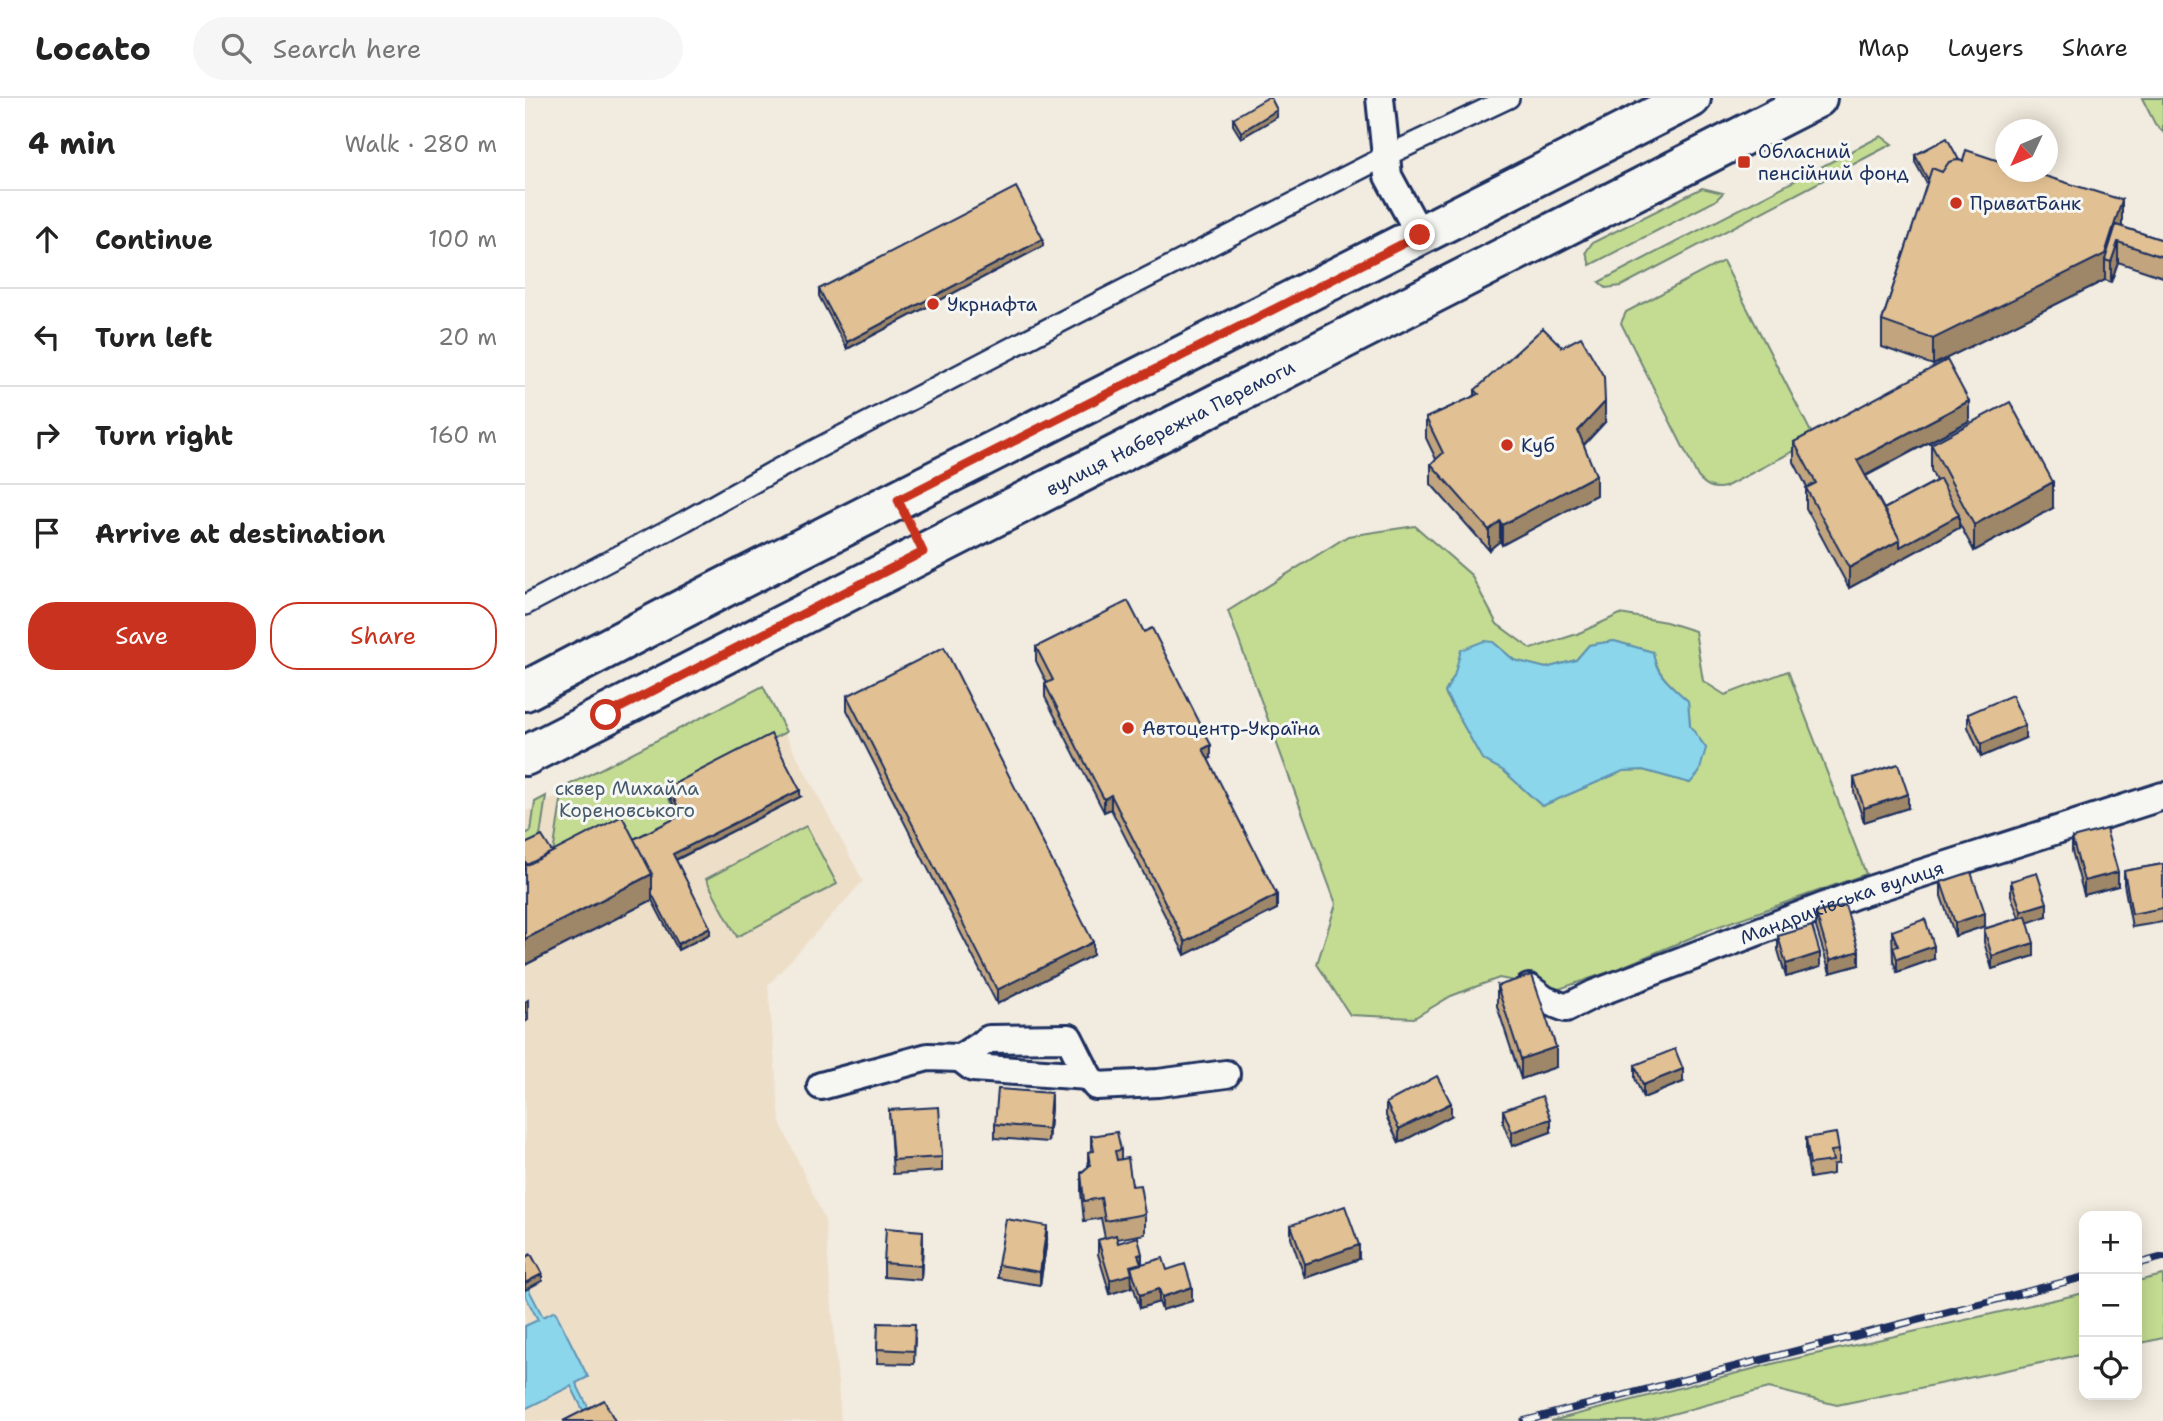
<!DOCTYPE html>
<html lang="en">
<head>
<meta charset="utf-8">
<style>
  :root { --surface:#fff; --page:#f6f6f6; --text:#222; --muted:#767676; --line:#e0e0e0; --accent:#c8321e }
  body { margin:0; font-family:"Shantell Sans",sans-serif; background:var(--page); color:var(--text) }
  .controls { position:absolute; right:21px; bottom:21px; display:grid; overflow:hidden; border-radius:14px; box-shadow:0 4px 18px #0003 }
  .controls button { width:63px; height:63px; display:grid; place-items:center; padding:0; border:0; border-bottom:2px solid var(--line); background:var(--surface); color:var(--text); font:35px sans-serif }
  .compass { position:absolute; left:1470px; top:21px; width:63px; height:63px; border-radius:50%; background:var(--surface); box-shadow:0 4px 18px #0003; rotate:226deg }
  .stop { position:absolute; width:21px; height:21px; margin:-16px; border:5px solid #c8321e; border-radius:50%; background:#fff }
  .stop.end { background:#c8321e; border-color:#fff; box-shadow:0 2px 7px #0008 }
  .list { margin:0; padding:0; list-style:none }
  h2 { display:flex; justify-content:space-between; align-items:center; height:91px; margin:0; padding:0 28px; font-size:30px }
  h2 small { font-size:23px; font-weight:400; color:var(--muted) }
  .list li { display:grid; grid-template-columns:46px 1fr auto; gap:21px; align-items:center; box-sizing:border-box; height:98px; padding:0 28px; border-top:2px solid var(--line) }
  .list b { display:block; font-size:26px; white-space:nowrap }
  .list em { font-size:23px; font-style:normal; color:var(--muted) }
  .actions { display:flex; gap:14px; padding:21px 28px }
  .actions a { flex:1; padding:16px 0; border:2px solid var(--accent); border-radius:28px; text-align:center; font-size:24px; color:var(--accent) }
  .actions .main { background:var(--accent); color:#fff }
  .icon { flex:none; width:38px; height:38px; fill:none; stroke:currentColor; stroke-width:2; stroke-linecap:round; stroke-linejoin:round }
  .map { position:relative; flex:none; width:1638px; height:1323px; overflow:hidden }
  header { display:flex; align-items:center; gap:42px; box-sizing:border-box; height:98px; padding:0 35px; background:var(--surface); border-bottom:2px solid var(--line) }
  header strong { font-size:33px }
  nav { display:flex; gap:38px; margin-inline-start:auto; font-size:24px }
  .search { width:490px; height:63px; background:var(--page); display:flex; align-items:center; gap:18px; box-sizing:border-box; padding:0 24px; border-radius:38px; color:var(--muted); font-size:26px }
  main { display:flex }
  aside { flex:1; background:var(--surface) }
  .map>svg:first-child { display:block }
</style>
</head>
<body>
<header>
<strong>Locato</strong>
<div class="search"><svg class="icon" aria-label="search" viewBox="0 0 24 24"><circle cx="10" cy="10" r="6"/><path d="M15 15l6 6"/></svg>Search here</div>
<nav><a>Map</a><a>Layers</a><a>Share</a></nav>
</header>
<main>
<aside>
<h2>4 min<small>Walk · 280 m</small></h2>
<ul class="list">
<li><svg class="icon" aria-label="ahead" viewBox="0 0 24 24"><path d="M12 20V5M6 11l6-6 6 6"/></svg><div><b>Continue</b></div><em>100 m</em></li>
<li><svg class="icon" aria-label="left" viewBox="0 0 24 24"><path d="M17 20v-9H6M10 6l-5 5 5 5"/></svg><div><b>Turn left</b></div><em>20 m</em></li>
<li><svg class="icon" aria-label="right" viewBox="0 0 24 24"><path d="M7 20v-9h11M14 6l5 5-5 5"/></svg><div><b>Turn right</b></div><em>160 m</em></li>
<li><svg class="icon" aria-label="arrive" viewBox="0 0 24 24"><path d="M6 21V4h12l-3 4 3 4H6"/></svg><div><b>Arrive at destination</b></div></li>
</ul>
<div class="actions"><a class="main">Save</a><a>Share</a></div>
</aside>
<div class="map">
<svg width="1638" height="1323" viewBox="0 0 1638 1323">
  <rect width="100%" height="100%" fill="#f2ebdf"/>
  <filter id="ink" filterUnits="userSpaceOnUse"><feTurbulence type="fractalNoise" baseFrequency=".0143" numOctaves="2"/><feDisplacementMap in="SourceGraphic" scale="14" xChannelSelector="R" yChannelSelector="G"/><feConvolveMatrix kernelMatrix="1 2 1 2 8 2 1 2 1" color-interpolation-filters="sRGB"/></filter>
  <g filter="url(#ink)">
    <path fill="#eddec8" d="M239,596l99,187 -95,104 12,137 45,98 16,201h-316v-609z"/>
    <path fill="#c4dc91" stroke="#708678" stroke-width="2" fill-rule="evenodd" d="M1617,0h21v34l-8,-8z
      M1356,38l11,8 -271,142 -15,2 -7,-6z
      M1177,90l21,5 -8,8 -125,64 -4,-13 6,-9z
      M1198,163l92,179 -90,47c-12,3 -19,-1 -27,-10l-77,-154 5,-11z
      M890,428l56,49 26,49 34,25 46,-15 43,-20 46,8 29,9 8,50 22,14 63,-24 78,203 -152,54 -102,43 -53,18 -60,-11 -48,18 -37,22 -64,-3 -33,-51 19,-60 -108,-293 120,-75zM1089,543l39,11c3,23 19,34 35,49l2,25 16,22 -16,35 -47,-13 -20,1 -81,35 -38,-35 -22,-13 -37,-65 9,-17 39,-34 21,18 32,8 30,-8 13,-15z
      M238,588l23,46 -120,60 13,30 -51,24 -75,8 10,-66z
      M21,698l-7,47 -14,7v-16l6,-3 4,-29z
      M281,728l31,58 -100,53 -31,-58z
      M1638,1177v63l-26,6v-63z
      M1559,1195v61l-247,51 -68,-17 -123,33h-95l225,-58z"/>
    <path fill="#8bd6eb" stroke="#5e93b3" stroke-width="2" d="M1089,543l39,11c2,23 19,34 35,49l2,25 16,22 -7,25 -9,10 -47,-13 -20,1 -81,35 -38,-35 -22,-12 -37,-67 9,-16 7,-26 23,-9 9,1 21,18 32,8 30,-8 13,-15z
      M3,1190l15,29 12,-6 33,66 -12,6 15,30 -5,3 -15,-30 -46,23v-83l13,-6 -13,-25v-5z"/>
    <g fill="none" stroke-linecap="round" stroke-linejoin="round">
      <g stroke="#1b2f5e" stroke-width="24">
        <path id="pedestrian" d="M0,507l160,-84 91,-51 302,-157 308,-157 123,-58"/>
      </g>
      <g stroke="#1b2f5e" stroke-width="32">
        <g id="minor">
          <path d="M855,0l8,78 32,59"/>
          <path id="s1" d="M1004,890l16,12 21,8 28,-14 260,-99 309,-99"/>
          <path d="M435,960l13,10 115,8"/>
          <path d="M296,988l107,-29 32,1 29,-19 80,-1 19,38 8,10 62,-3 68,-9"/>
        </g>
      </g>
      <g stroke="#1b2f5e" stroke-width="44">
        <g id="primary">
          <path d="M0,593l196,-102 970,-491"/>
          <path id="s2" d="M0,658l1292,-658"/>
        </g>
      </g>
      <use href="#pedestrian" stroke="#f6f6f2" stroke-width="19"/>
      <use href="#minor" stroke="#f6f6f2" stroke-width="26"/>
      <use href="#primary" stroke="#f6f6f2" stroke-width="38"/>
      <g stroke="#1b2f5e" stroke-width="8">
        <path id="rail" d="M1612,1166l26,-7
          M999,1323l560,-144"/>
      </g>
      <use href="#rail" stroke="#f6f6f2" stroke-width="5" stroke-dasharray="16" stroke-linecap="butt"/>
    </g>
    <path fill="#c2a57e" stroke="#1b2f5e" stroke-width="2" d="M752,19l-36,21 -8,-13v-7z
      M1390,57l44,5 163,67 41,13v37l-45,-15 -7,20 -6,-2 -172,85 -51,-18v-26l45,-137 -12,-22z
      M518,148l-196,103 -28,-53v-7z
      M950,292l130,32 -21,23 12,50 -94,50 -2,-4 -11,9 -58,-66v-20l5,-5 -10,-21v-20l49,-22z
      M1444,323l-103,55 18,33 52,-28 -5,-11v-26l122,64 -79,43 -15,-28v5l-110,60 -43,-80v-20l1,-1 -13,-25v-20z
      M511,549l175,111 -3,1 69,150 -92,46 -74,-146 -7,3 -59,-115v-13l2,-1 -11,-22z
      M322,598l246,259 -96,49 -150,-294z
      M1443,616l57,24 -44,19 -13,-30z
      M1329,680l54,30 -44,14 -10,-30z
      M143,689l132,10 -124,63 34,74 -32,16 -26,-50 -127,65v-121l27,8 82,-13 46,-22 -12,-23z
      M1547,740l46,48 -34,9 -12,-44z
      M1638,766v58l-31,5 -8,-43v-13z
      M1486,783l36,35 -20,6 7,34 -42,13 -8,-27v-13l35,-11 -8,-23z
      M1416,784l44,44 -30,10 -14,-40z
      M1291,815l43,52 -29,8 -14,-46z
      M1367,833l42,28 -37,13 -4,-11z
      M1253,838l42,31 -34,10 -8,-27z
      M972,888l59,81 -35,12 -24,-73z
      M1110,967l48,17 -40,16 -8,-20z
      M861,1005l65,13 -52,27 -13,-27z
      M526,1009l-3,35 -53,-4v-14z
      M364,1012l53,47v14l-49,3z
      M978,1012l48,22 -39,14 -9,-23z
      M566,1038l30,14v9l24,55v20l-28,5 1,4 24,21 25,6 25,31 -30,9 -3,-8 -19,6 -8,-26v5l-22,7 -12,-40v-14l7,-2 -4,-20 -17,3 -3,-29v-19l7,-6v-15l3,-1z
      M1281,1040l33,12v13l-6,2v9l-23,4 -4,-26z
      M766,1127l68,34 -54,19 -14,-40z
      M522,1142l-7,45 -42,-7v-13z
      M398,1146l-2,36 -37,-3v-14z
      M353,1225l37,15 -1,26 -37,-1z"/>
    <path fill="#9e8667" stroke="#1b2f5e" stroke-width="2" d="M752,12v7l-36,21v-6z
      M1597,102v26l-17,34v20l-172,85v-26z
      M518,141v7l-196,103v-7z
      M1593,144v20l-7,20v-20z
      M1444,303v20l-112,59v-20z
      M1080,304v20l-27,29v-20z
      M1071,377v20l-94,50v-20z
      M1528,384v26l-79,43v-26z
      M1434,417v13l-110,60v-20l51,-28z
      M975,423v20l-11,9v-20z
      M1500,627v13l-44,19v-13z
      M686,647v13l-8,4v-13z
      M275,692v7l-127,64v-7z
      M1383,696v14l-44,14v-14z
      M586,697v14l-7,3v-13z
      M1593,774v14l-34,9v-14z
      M127,776v26l-127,65v-26z
      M752,797v14l-92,46v-13z
      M1522,805v13l-26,9v-14z
      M1460,815v13l-30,10v-13z
      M185,829v7l-32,16v-6z
      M568,844v13l-96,49v-14z
      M1509,845v13l-42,13v-13z
      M1409,848v13l-37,13v-13z
      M1334,853v14l-29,8v-13z
      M1295,855v14l-34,10v-13z
      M3,902v20l-3,2v-20z
      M1031,949v20l-35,12v-20z
      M1158,971v13l-40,16v-13z
      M526,995v14l-3,35v-13z
      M926,1005v13l-52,27v-14z
      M1026,1021v13l-39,14v-14z
      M522,1128v14l-7,45v-13z
      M398,1133v13l-2,36v-14z
      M834,1147v14l-54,19v-14z
      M617,1156v13h-11l1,20 -22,7v-14l20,-14 8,-11z
      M17,1176v7l-17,9v-7z
      M667,1189v14l-30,9v-13z
      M634,1191v13l-19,6v-13z"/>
    <path fill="#e1c093" stroke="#1b2f5e" stroke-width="2" d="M742,0h4l6,12 -36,22 -8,-14z
      M1422,40l12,22h-2l-8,2 -7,10 -10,-4 -4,12 -13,-25z
      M1441,52l39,13v9h27l90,28 -17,54 -172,85 -51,-18 50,-153 10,4 7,-10 8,-2 6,1z
      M491,89l27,52 -196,103 -28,-53z
      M1591,127l47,15v17l-45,-15 -7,20 -6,-2z
      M1018,230l19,19 19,-10 23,40 1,25 -27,29 18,44 -94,50 -2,-4 -11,9 -58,-66 12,-11 -17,-35 53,-24 -4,-4z
      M1422,262l22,41 -112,59 43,80 -51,28 -43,-80 10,-5 -22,-41z
      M1485,304l43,80 -79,43 -43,-81z
      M1415,381l19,36 -59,32v-7l-16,-31z
      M603,503l16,31 8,-4 59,117 -8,4 74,146 -92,47 -74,-147 -7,4 -25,-48 -34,-67 8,-4 -17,-33z
      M419,549l149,295 -96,48 -150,-294z
      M1487,597l13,30 -44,19 -13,-30z
      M246,636l29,56 -127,64 37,73 -32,17 -26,-50v-20l-18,-35 48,-24 -14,-28z
      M1373,666l10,30 -44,14 -10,-30z
      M97,718l30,58 -127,65v-73z
      M1581,731l12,43 -34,9 -12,-43z
      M17,738l10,16 -25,13 -2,-4v-17z
      M1638,766v44l-31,6 -8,-43z
      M1446,774l14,41 -30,10 -14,-41z
      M1512,775l10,30 -26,8 -10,-30z
      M1320,807l14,46 -29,9 -14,-47z
      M1501,818l8,27 -42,13 -8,-27z
      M1400,821l9,27 -37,13 -4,-12 5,-1 -6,-15z
      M1287,828l8,27 -34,11 -8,-28z
      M1007,877l24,72 -35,12 -24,-73z
      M1150,951l8,20 -40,16 -8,-20z
      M912,978l14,27 -52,26 -13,-26z
      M473,991l53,4 -3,36 -53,-5z
      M1017,998l9,23 -39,13 -9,-22z
      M414,1009l3,50 -49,3 -4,-50z
      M592,1034l4,18 -6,1 2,9 11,-2 4,28 8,-1 5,29 -40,7 -4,-23 -17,3 -3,-28 9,-8 -2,-13 6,-1 -3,-15z
      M1311,1035l3,17 -8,1 2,10 -23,3 -4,-26z
      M820,1108l14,39 -54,19 -14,-39z
      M481,1121l41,7 -7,46 -42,-7z
      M361,1130l37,3 -2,35 -37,-3z
      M591,1137l2,8 20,-6 4,17 -4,1 3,8 -11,3 2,8 -22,6 -12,-40z
      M6,1156l11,20 -17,9v-25z
      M638,1160l4,12 18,-6 7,23 -30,10 -3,-8 -19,6 -9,-28z
      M353,1225l37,1 -1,27 -37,-2z
      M79,1302l11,21h-52z"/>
  </g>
  <g fill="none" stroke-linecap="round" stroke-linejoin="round" filter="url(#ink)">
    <path stroke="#c8321e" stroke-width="9" d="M81,617l317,-163 -25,-52 522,-265"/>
  </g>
  <g fill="#c8321e" stroke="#f6f6f2" stroke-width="2.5">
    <rect x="1212" y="57" width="14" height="14" rx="3.5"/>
    <circle cx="1431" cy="105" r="7"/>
    <circle cx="408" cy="206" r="7"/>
    <circle cx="982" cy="347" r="7"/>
    <circle cx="603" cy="630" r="7"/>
  </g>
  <g text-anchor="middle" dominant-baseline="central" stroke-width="6" stroke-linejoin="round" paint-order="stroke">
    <g font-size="19" fill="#1b2f5e" stroke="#f6f6f2" text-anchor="start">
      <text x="1233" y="53">Обласний<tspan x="1233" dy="22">пенсійний фонд</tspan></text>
      <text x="1445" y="105">ПриватБанк</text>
      <text x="422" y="206">Укрнафта</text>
      <text x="996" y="347">Куб</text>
      <text x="617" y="630">Автоцентр-Україна</text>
    </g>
    <g font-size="19" fill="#1b2f5e" stroke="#f6f6f2">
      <text stroke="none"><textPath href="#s2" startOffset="724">вулиця Набережна Перемоги</textPath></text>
      <text stroke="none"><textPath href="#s1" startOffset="338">Мандриківська вулиця</textPath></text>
    </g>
    <g font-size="19" fill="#455a6b" stroke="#f6f6f2">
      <text x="102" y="690">сквер Михайла<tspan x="102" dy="22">Кореновського</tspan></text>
    </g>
  </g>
</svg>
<div class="controls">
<button>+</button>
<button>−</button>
<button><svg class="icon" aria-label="locate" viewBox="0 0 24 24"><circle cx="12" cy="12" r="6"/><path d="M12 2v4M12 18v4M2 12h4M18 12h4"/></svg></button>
</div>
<svg class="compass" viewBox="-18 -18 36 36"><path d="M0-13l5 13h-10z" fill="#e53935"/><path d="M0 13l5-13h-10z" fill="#767676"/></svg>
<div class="stop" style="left:81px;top:617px"></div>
<div class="stop end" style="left:895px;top:137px"></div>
</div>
</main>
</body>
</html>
